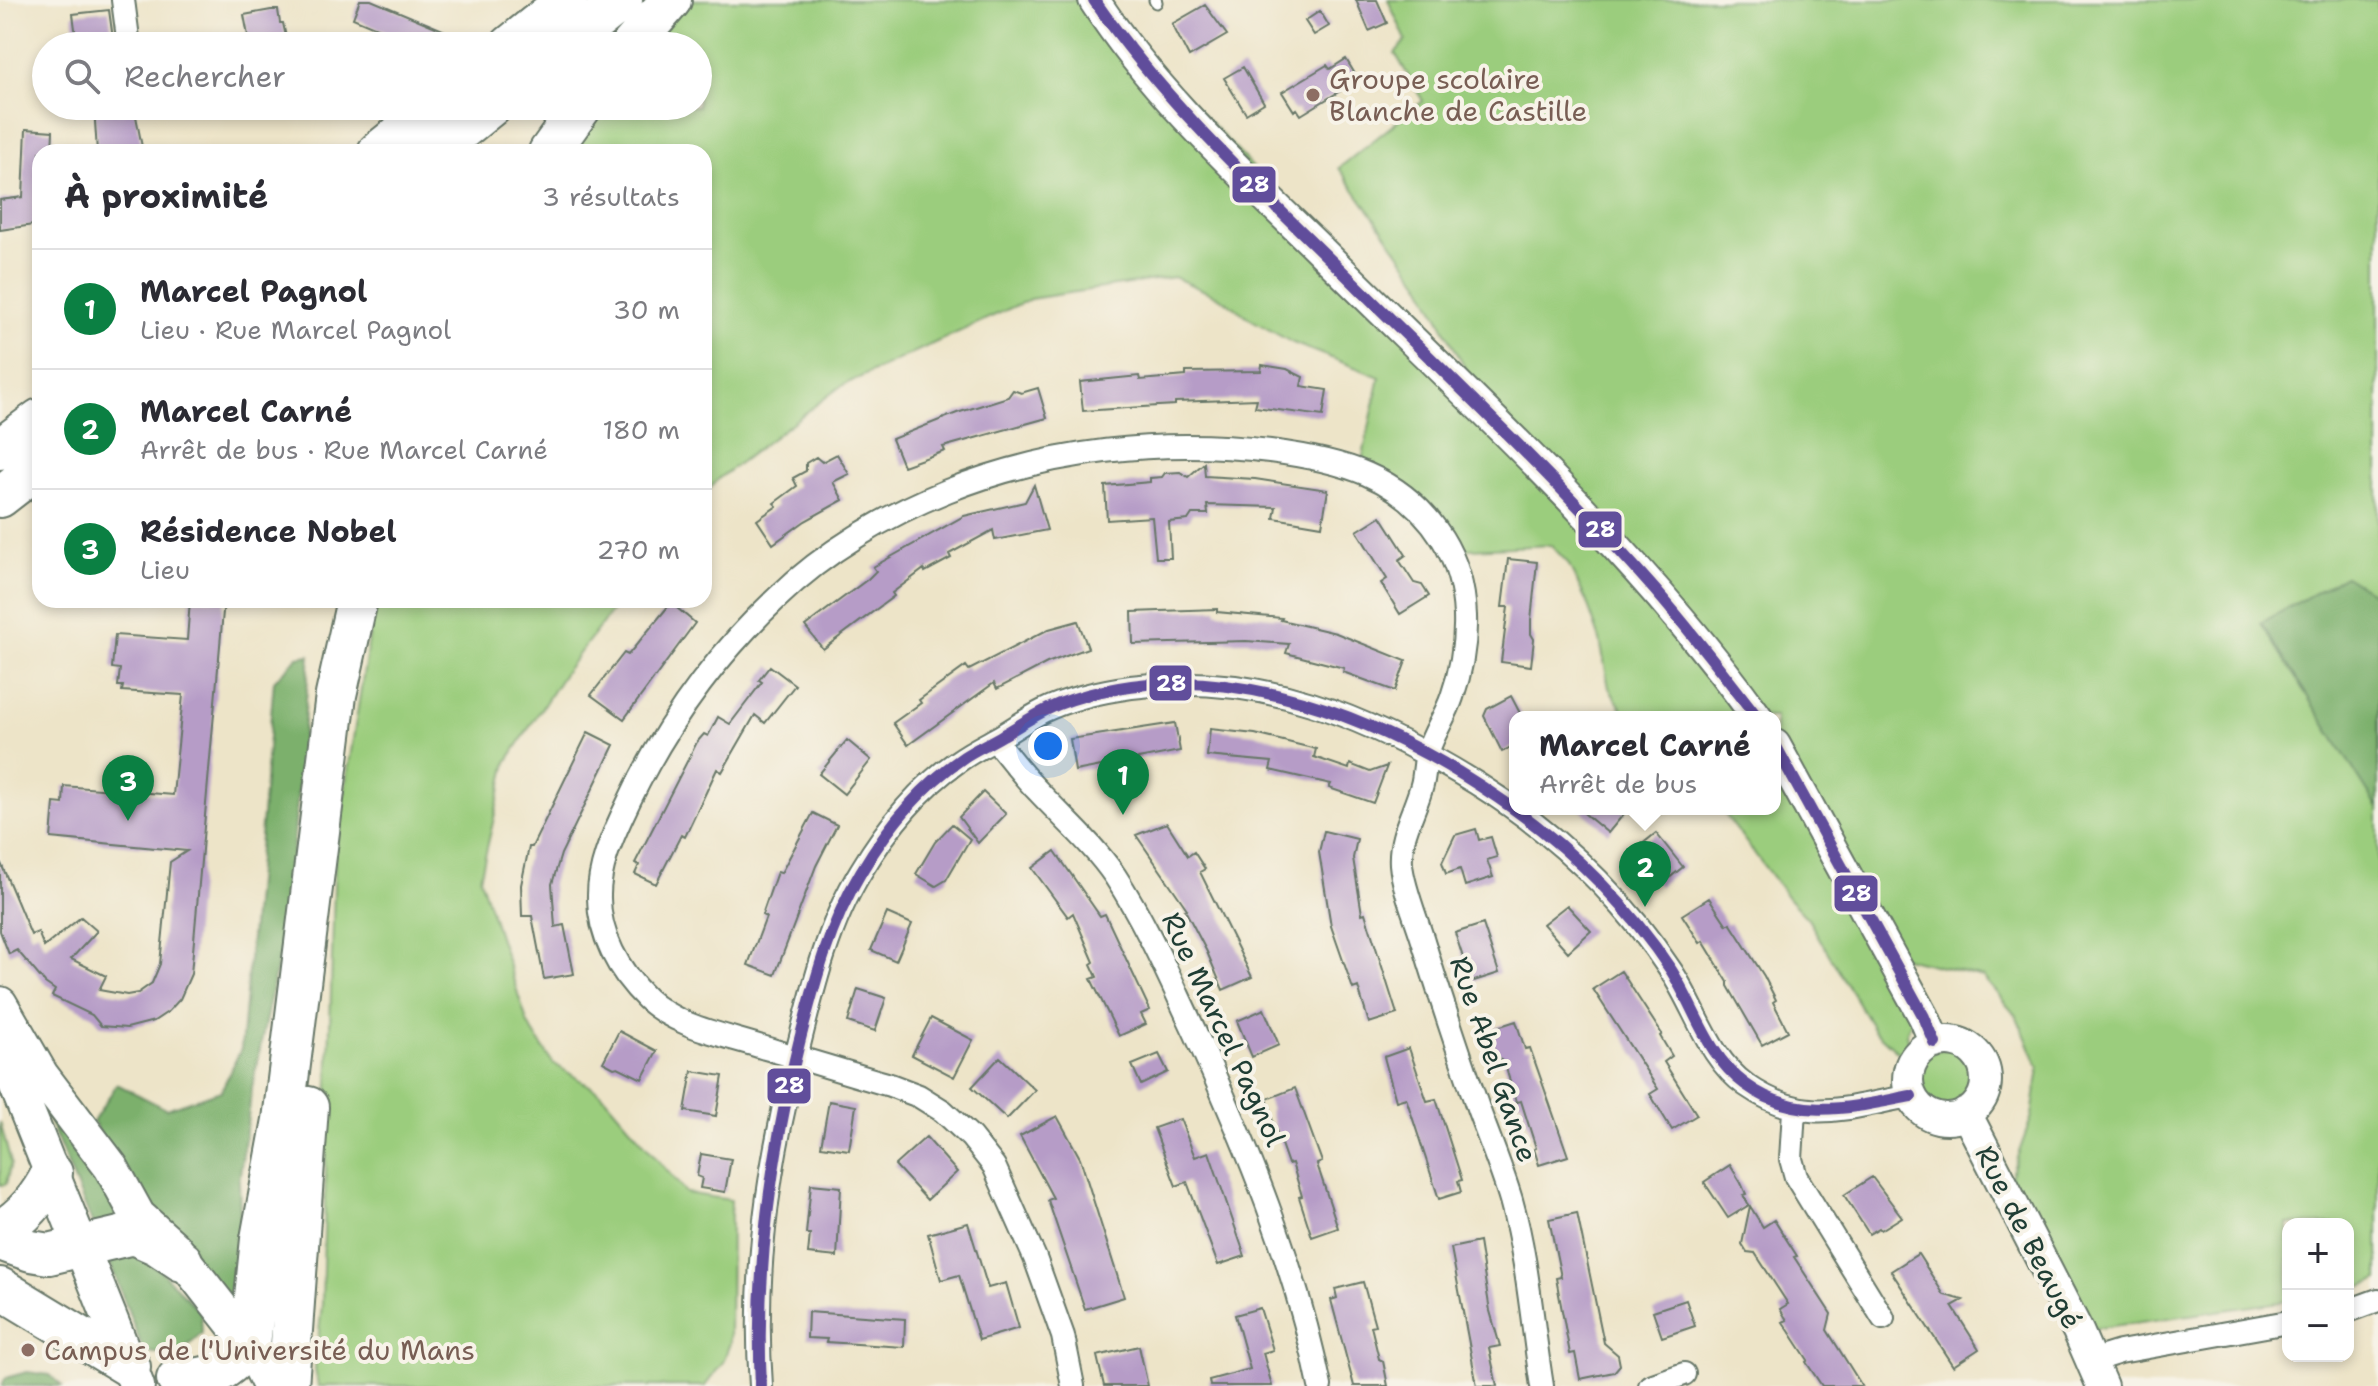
<!DOCTYPE html>
<html lang="fr">
<head>
<meta charset="utf-8">
<style>
  :root { --surface:#fff; --page:#f2f2f3; --text:#2b2b33; --muted:#7c7c81; --line:#e1e1e2; --accent:#0b8043 }
  body { margin:0; font-family:"Shantell Sans",sans-serif; background:var(--page); color:var(--text) }
  .controls { position:absolute; right:24px; bottom:24px; display:grid; overflow:hidden; border-radius:16px; box-shadow:0 4px 12px #0003 }
  .controls button { width:72px; height:72px; display:grid; place-items:center; padding:0; border:0; border-bottom:2px solid var(--line); background:var(--surface); color:var(--text); font:40px sans-serif }
  .you { position:absolute; left:1048px; top:746px; width:28px; height:28px; margin:-20px; border:6px solid #fff; border-radius:50%; background:#1a73e8; box-shadow:0 0 0 12px #1a73e833 }
  .badge { display:grid; place-items:center; width:52px; height:52px; border-radius:50%; background:var(--accent); color:#fff; font-size:26px; font-weight:700 }
  .pin { position:absolute; translate:-50% -66px; filter:drop-shadow(0 2px 4px #0008) }
  .pin::after { content:''; position:absolute; top:42px; width:28px; height:24px; background:inherit; clip-path:polygon(0 0,100% 0,50% 100%) }
  .popup { position:absolute; left:1509px; top:711px; width:272px; height:104px; box-sizing:border-box; display:grid; place-content:center; border-radius:16px; background:var(--surface); filter:drop-shadow(0 2px 6px #0005); font-size:26px; white-space:nowrap; color:var(--muted) }
  .popup b { font-size:30px; color:var(--text) }
  .popup::after { content:''; position:absolute; left:50%; top:100%; margin-left:-16px; border:16px solid transparent; border-top-color:var(--surface) }
  .list { margin:0; padding:0; list-style:none }
  h2 { display:flex; justify-content:space-between; align-items:center; height:104px; margin:0; padding:0 32px; font-size:34px }
  h2 small { font-size:26px; font-weight:400; color:var(--muted) }
  .list li { display:grid; grid-template-columns:52px 1fr auto; gap:24px; align-items:center; box-sizing:border-box; height:120px; padding:0 32px; border-top:2px solid var(--line) }
  .list b { display:block; font-size:30px; white-space:nowrap }
  .list p { margin:0; font-size:26px; white-space:nowrap; color:var(--muted) }
  .list em { font-size:26px; font-style:normal; color:var(--muted) }
  .icon { flex:none; width:44px; height:44px; fill:none; stroke:currentColor; stroke-width:2; stroke-linecap:round; stroke-linejoin:round }
  .map { position:relative; flex:none; width:2378px; height:1386px; overflow:hidden }
  .search { position:absolute; background:var(--surface); box-shadow:0 4px 12px #0003; left:32px; top:32px; width:680px; height:88px; display:flex; align-items:center; gap:20px; box-sizing:border-box; padding:0 28px; border-radius:44px; color:var(--muted); font-size:30px }
  .panel { position:absolute; background:var(--surface); box-shadow:0 4px 12px #0003; left:32px; top:144px; width:680px; height:464px; border-radius:24px }
  .map>svg:first-child { display:block }
</style>
</head>
<body>
<div class="map">
<svg width="2378" height="1386" viewBox="0 0 2378 1386">
  <rect width="100%" height="100%" fill="#f7f3e8"/>
  <filter id="ink" filterUnits="userSpaceOnUse"><feTurbulence type="fractalNoise" baseFrequency=".0125" numOctaves="2"/><feDisplacementMap in="SourceGraphic" scale="16" xChannelSelector="R" yChannelSelector="G"/><feConvolveMatrix kernelMatrix="1 2 1 2 8 2 1 2 1" color-interpolation-filters="sRGB"/></filter>
  <filter id="wash" filterUnits="userSpaceOnUse"><feTurbulence type="fractalNoise" baseFrequency=".006" numOctaves="4" result="noise"/><feDisplacementMap in="SourceGraphic" scale="32" xChannelSelector="R" yChannelSelector="G"/><feGaussianBlur stdDeviation="1.8" result="paint"/><feColorMatrix in="noise" values="0 0 0 0 0 0 0 0 0 0 0 0 0 0 0 0 0 1.4 0 .05"/><feComposite in="paint" operator="in"/></filter>
  <g filter="url(#wash)">
    <rect width="100%" height="100%" fill="#ede4c8"/>
    <path fill="#9bcd7d" stroke="#5d8558" stroke-width="2" d="M686,0h408l398,420 -72,-138 -81,-114 84,-67 -28,-48 11,-13 -18,-40h990v596l-33,-20 -84,47 117,185v472l-30,11v-67h-60v77l-210,30 -73,-140 27,-75 7,-48 -22,-51 -34,-40 -91,-22 26,51 -11,25 4,33 -37,-34 -66,-111 -19,-20 -68,-90h54v-92h-148l-18,-29 -9,-48 -14,-40 -18,-37 -17,-18 -103,5 -88,-80 20,-93 -87,-34 -41,-23 -29,-21 -49,-22 -144,22 -189,87 -123,93 -14,16v-343h-134l34,-46h94v-60h-50z
      M375,600h245l-55,72 -58,90 -27,116 48,146 25,39 48,30 85,100 45,7 -1,143 -7,19 -18,24h-387l-3,-17 7,-65 13,-451z
      M1916 1079a30 30 0 1 1 60 0a30 30 0 1 1-60 0Z
      M0,1122l11,41 -5,21 -6,1z"/>
    <path fill="#7cb06c" stroke="#4e7650" stroke-width="2" d="M2345,576l33,20v212l-117,-185z
      M310,655l-23,259 -35,174 -13,93 4,136 -96,-105 -54,-90 24,-38 49,25 55,-18 20,-42 33,-368 24,-24z
      M36,1089l54,74 32,54 -29,8z
      M107,1255l30,2 24,14 40,42 1,20c-21,21 -29,23 -58,19z
      M27,1372l23,3 12,11h-60l3,-8z"/>
    <g id="blocks">
      <path fill="#b69cc7" d="M360,0h11l110,46h-62l-66,-28z
        M1356,0h21l10,23 -18,8z
        M1205,5l22,30 -38,22 -17,-33z
        M109,10l4,29 -36,5 -4,-30z
        M271,10h7l2,13h3l5,23h-38l-6,-31z
        M1320,11l9,15 -15,9 -9,-14z
        M1346,59l9,15 -19,12 4,5 -39,24 -4,-6 -3,2 -12,-19 45,-27 3,4z
        M1243,67l21,36 -18,11 -22,-36z
        M94,106h21l1,7 19,-2 7,36 -45,5z
        M26,129l27,2 -1,21h-12v72l-40,6v-30l23,-3z
        M1262,365l25,4 16,8 -2,9 26,4 -4,26 -68,-9 2,-8 -82,3v3l-17,1 -75,5 -3,-29 59,-6 1,4 46,-4v-4l75,-1z
        M1038,388l9,30 -104,29 2,4 -42,15 -11,-27 65,-26 51,-16 5,-7 8,3z
        M837,454l12,20 -16,8 10,18 -38,21 -32,23 -16,-24 20,-14 -3,-3 23,-17 -4,-8 13,-7v-8l10,-6 6,5z
        M1204,463l1,13 50,3 73,11 -6,36 -48,-8 2,-11 -69,-2 1,9h-16l-4,6 -19,2 2,36h-15l-4,-41 -45,3 -2,-34 45,-4v-4l12,-1 3,-4 15,-1 8,5z
        M1034,485l13,45 -52,10 -2,-10 -44,24 2,4 -26,14 -1,-3 -32,24 2,3 -71,53 -18,-23 63,-47 8,-8 -3,-4 91,-51 61,-14z
        M1381,516l25,39 -7,5 15,23 8,2 7,11 -29,18 -19,-31 6,-4 -30,-48z
        M1508,559l29,3 -6,58v14l3,5 -3,27 -30,-4 7,-55h-6z
        M190,600h34l-33,374 -11,25 -11,12 -15,10 -27,7 -26,-2 -9,-11 -40,-19 3,-6 -10,-7 -28,-33 -8,4 -9,-23v-70l31,74 7,-3 6,15 37,-30 16,14 -26,28 35,17 -7,14 28,5 11,-2 14,-10 8,-19 10,-102 17,-11 -136,-13 3,-35 9,1 1,-18 109,9 10,-100 -61,-4 1,-5h-5l2,-17 -8,-1 3,-33 72,5z
        M671,603l24,20 -71,96 -33,-24 33,-42 4,2z
        M1217,609v3l65,6 -1,2 55,13 70,28 -11,30 -52,-19 1,-4 -58,-15 3,-9 -43,-3 -113,3 -1,-32z
        M1078,621l10,27 -41,15 -50,26 -3,-6 -86,62 -15,-22 28,-20 -2,-3 47,-34 3,4 80,-41z
        M770,666l25,19 -30,38 -10,-8 -33,57 -5,-3 -32,68 -4,-2 -25,49 -21,-10 4,-9 -4,-2 62,-121 7,-8 4,2 10,-19 12,7 32,-42 -3,-2z
        M1511,696l11,21h-7v28l-13,7 -18,-36 3,-7z
        M1175,723l5,28 -105,20 -5,-32z
        M1210,729l45,5 61,15 -2,8 35,12 1,-5 20,8 17,-6 -14,37 -44,-15 2,-4 -61,-14 2,-8 -65,-6z
        M588,732l26,13 -53,109 -9,30 3,43 9,-2 10,49 -30,5 -12,-63h-10l-1,-31 8,-38h3z
        M847,740l24,20 -27,34 -25,-20z
        M983,792l23,22 -28,29 -19,-26z
        M1579,809h49l-20,24z
        M813,813l24,12 -21,41 -41,109 -27,-10 18,-48 -4,-2 15,-43 4,1z
        M1167,823l21,33 6,-4 11,17 -5,3 52,105 -29,13 -16,-38 -22,-42 2,-1 -51,-74z
        M952,824l18,15 -24,41 -10,6 -20,-12 19,-32z
        M1476,829l3,11 12,-3 6,20 -10,3 6,17 -28,9 -5,-17 -14,5 -4,-12 13,-27z
        M1324,831l33,8 -4,19 9,56 3,-1 32,101 -28,9 -11,-36 -5,2 -22,-63 -12,-74z
        M1656,833l27,34 -24,19 -17,-21 4,-3 -10,-13z
        M1055,851l45,65 5,-2 45,96 -9,4 5,10 -27,12 -28,-57 6,-2 -6,-13 3,-2 -21,-49 -5,4 -36,-49z
        M1709,898l18,27 3,-2 34,53 12,24 -3,2 15,29 -26,14 -34,-59v-4l-25,-41 -3,2 -18,-28z
        M1567,905l24,26 -23,21 -25,-28z
        M887,913l25,11 -16,37 -25,-11z
        M1483,924l16,49 -28,9 -16,-49z
        M1621,971l41,63 -2,2 12,20 -8,6 33,53 -25,15 -22,-36 8,-5 -65,-100z
        M858,989l28,9 -11,33 -27,-9z
        M1264,1009l15,36 -27,12 -15,-36z
        M931,1018l42,22 -19,37 -42,-22z
        M1516,1021l9,28 5,-1 38,108 -29,9 -5,-16 2,-1 -15,-47 -5,1 -10,-34 -6,-10 -3,1 -9,-29z
        M619,1031l38,20 -15,28 -24,-12 -4,1 -11,-6z
        M1409,1048l18,53 9,-2 26,81 -4,1 3,11 -22,7 -33,-101 -10,3 -12,-44z
        M1159,1054l9,18 -27,13 -9,-20z
        M1000,1057l35,33 -28,29 -35,-32z
        M692,1071l31,5 -7,40 -31,-5z
        M1295,1088l27,74 -5,2 21,64 -26,9 -13,-40 3,-1 -10,-33 -4,1 -19,-54h2l-4,-11z
        M829,1101l27,5 -7,44 -28,-4z
        M1057,1116l23,42 44,139 -39,12 -37,-109 5,-2 -33,-62z
        M1180,1119l15,38 14,-5 36,104 -27,9 -31,-83 -11,4 -22,-58z
        M926,1137l31,35 -30,28 -32,-35z
        M701,1154l30,5 -6,33 -25,-4 2,-10 -5,-2z
        M1730,1165l11,18 5,11 -3,1 6,10 -21,13 -24,-36z
        M1872,1177l30,40 -21,13 -2,-2 -10,6 -25,-39z
        M811,1184l30,3 -4,70 -29,-3 2,-20h-4z
        M1750,1206l13,21 11,-7 23,36 -3,1 37,57 -4,16 35,56h-40l-16,-24 2,-2 -25,-38 4,-2 -7,-11 8,-5 -33,-51 -8,-1 -5,-8z
        M1577,1213l27,130 14,12 2,10 -6,7 -34,7 -5,-26 -5,1 -14,-76 5,-1 -12,-58z
        M968,1223l20,65 18,-5 13,45 -40,12 -20,-65 -18,5 -13,-46z
        M1479,1242l11,69 10,35 -11,2 8,38h-20l-26,-138z
        M1918,1254l26,41 19,5 -11,6 27,43 -26,17 -62,-95z
        M1363,1282l12,43 -4,1 8,33 4,2 5,25h-34l-23,-86 6,-2 -2,-9z
        M1686,1300l9,26 -33,11 -9,-26z
        M1260,1308l13,42 -10,3 9,33h-62l-1,-6 41,-11 -15,-54z
        M808,1312l97,7 -1,28 -78,-5 1,-3 -20,-1z
        M1139,1346l9,40h-44l-7,-30z"/>
    </g>
  </g>
  <g filter="url(#ink)">
    <use href="#blocks" fill-opacity="0" stroke="#677768" stroke-width="2"/>
    <g fill="none" stroke-linecap="round" stroke-linejoin="round">
      <g stroke="#677768" stroke-width="15">
        <path id="lane" d="M1155,0l1,2"/>
      </g>
      <g stroke="#677768" stroke-width="26">
        <path id="street" d="M123,0l6,46
          M995,740c14,17 27,35 43,51 26,28 55,53 77,85 32,49 55,103 80,156 52,115 100,230 125,354
          M1794,1110l-3,49 5,18 87,141
          M2348,1311l30,-11
          M2091,1361l29,-9 168,-30
          M761,1386c-8,-106 6,-214 32,-317 17,-67 31,-138 68,-198 24,-40 57,-82 96,-109 12,-9 26,-16 39,-23 16,-9 31,-20 47,-28 27,-13 59,-20 88,-24 129,-16 236,29 345,96 77,48 145,112 195,188 25,37 37,87 75,114 60,42 99,22 165,11
          M1073,1386l-10,-50 -28,-78 -41,-92 -23,-29 -28,-26 -24,-15 -29,-11c-42,-12 -83,-25 -125,-37 -39,-13 -87,-20 -118,-49 -28,-27 -49,-65 -48,-104 0,-27 12,-55 23,-79 37,-81 90,-157 156,-219 46,-45 109,-82 169,-106 103,-41 214,-53 323,-40 70,9 132,24 172,87 30,48 28,107 10,159 -6,18 -18,35 -24,54 -4,11 -3,23 -6,34 -7,27 -23,50 -21,79 2,24 16,56 23,80 17,56 36,112 55,167 11,30 23,59 32,89 17,60 21,125 31,186
          M1650,1386l34,-12"/>
      </g>
      <g stroke="#677768" stroke-width="34">
        <path id="secondary" d="M1094,0c60,93 143,169 222,246 152,151 315,297 441,471
          M1775,745l149,272 11,26
          M1908 1080a39 39 0 1 1 78 0a39 39 0 1 1-78 0Z
          M1966,1113l112,218 24,55"/>
      </g>
      <g stroke="#677768" stroke-width="38">
        <path id="primary" d="M0,1004l41,71 70,92 27,49 36,32 76,97 20,41
          M0,1044l137,342"/>
      </g>
      <g stroke="#677768" stroke-width="44">
        <path id="highway" d="M510,46l57,-46
          M565,46l57,-46
          M631,46l40,-46
          M378,152l57,-46
          M434,152l57,-46
          M549,152l33,-46
          M0,449l40,-30
          M0,497l40,-31
          M0,1231c24,-14 40,-33 52,-58
          M0,1240l31,11 18,3 84,-20 25,11 24,16
          M0,1288l130,79
          M177,1379c37,2 48,-9 73,-34l11,-106 22,-119 53,-425 21,-95
          M288,1386l20,-279"/>
      </g>
      <use href="#lane" stroke="#fff" stroke-width="11"/>
      <use href="#street" stroke="#fff" stroke-width="22"/>
      <use href="#secondary" stroke="#fff" stroke-width="30"/>
      <use href="#primary" stroke="#fff" stroke-width="34"/>
      <use href="#highway" stroke="#fff" stroke-width="40"/>
      <g stroke="#f7f3e8" stroke-width="18">
        <path id="bus-1" d="M1094,0c75,108 172,196 265,288 100,99 203,196 296,302 36,41 69,84 102,127
          M1775,745l149,272 11,26
          M761,1386c-6,-117 10,-229 38,-343 15,-59 30,-118 62,-171 26,-44 60,-86 103,-115 12,-8 26,-14 39,-22 19,-11 36,-23 56,-31 143,-54 302,4 423,83 74,48 140,109 189,183 24,38 36,86 74,114 52,39 108,23 166,12"/>
      </g>
      <use href="#bus-1" stroke="#614e9b" stroke-width="12"/>
    </g>
  </g>
  <g fill="#8d6e63" stroke="#f7f3e8" stroke-width="3">
    <circle cx="1313" cy="95" r="8"/>
    <circle cx="28" cy="1350" r="8"/>
  </g>
  <g text-anchor="middle" dominant-baseline="central" stroke-width="8" stroke-linejoin="round" paint-order="stroke">
    <g font-size="28" fill="#785e54" stroke="#f7f3e8" text-anchor="start">
      <text x="1329" y="79">Groupe scolaire<tspan x="1329" dy="32">Blanche de Castille</tspan></text>
      <text x="44" y="1350">Campus de l'Université du Mans</text>
    </g>
    <g font-size="28" fill="#1f3d34" stroke="#f7f3e8">
      <text transform="translate(1224 1029) rotate(65)">Rue Marcel Pagnol</text>
      <text transform="translate(1494 1059) rotate(71)">Rue Abel Gance</text>
      <text transform="translate(2029 1237) rotate(63)">Rue de Beaugé</text>
    </g>
  </g>
  <g stroke="#f7f3e8" stroke-width="3">
    <rect x="1231" y="165" width="46" height="39" rx="8" fill="#614e9b"/>
    <rect x="1577" y="510" width="46" height="39" rx="8" fill="#614e9b"/>
    <rect x="1148" y="664" width="45" height="38" rx="8" fill="#614e9b"/>
    <rect x="1833" y="874" width="46" height="39" rx="8" fill="#614e9b"/>
    <rect x="766" y="1067" width="46" height="38" rx="8" fill="#614e9b"/>
  </g>
  <g font-size="22" text-anchor="middle" font-weight="bold" fill="#fff">
    <text x="1254" y="192">28</text>
    <text x="1600" y="537">28</text>
    <text x="1171" y="691">28</text>
    <text x="1856" y="901">28</text>
    <text x="789" y="1093">28</text>
  </g>
</svg>
<div class="controls">
<button>+</button>
<button>−</button>
</div>
<div class="you"></div>
<div class="pin badge" style="left:1123px;top:815px">1</div>
<div class="pin badge" style="left:1645px;top:907px">2</div>
<div class="popup"><b>Marcel Carné</b>Arrêt de bus</div>
<div class="pin badge" style="left:128px;top:821px">3</div>
<div class="search"><svg class="icon" aria-label="search" viewBox="0 0 24 24"><circle cx="10" cy="10" r="6"/><path d="M15 15l6 6"/></svg>Rechercher</div>
<section class="panel">
<h2>À proximité<small>3 résultats</small></h2>
<ul class="list">
<li><span class="badge">1</span><div><b>Marcel Pagnol</b><p>Lieu · Rue Marcel Pagnol</p></div><em>30 m</em></li>
<li><span class="badge">2</span><div><b>Marcel Carné</b><p>Arrêt de bus · Rue Marcel Carné</p></div><em>180 m</em></li>
<li><span class="badge">3</span><div><b>Résidence Nobel</b><p>Lieu</p></div><em>270 m</em></li>
</ul>
</section>
</div>
</body>
</html>
